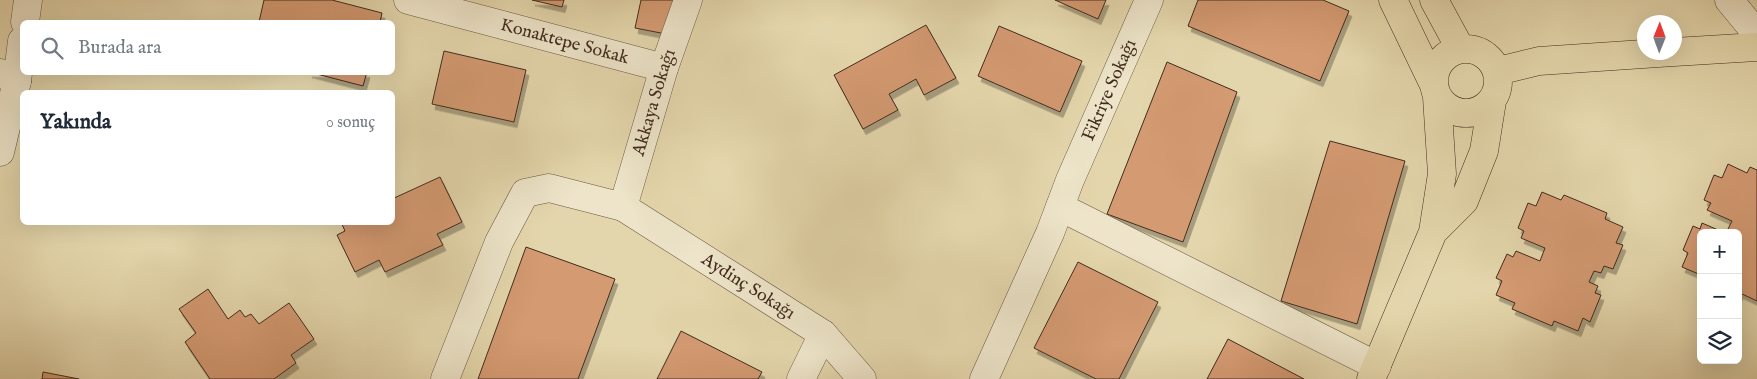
<!DOCTYPE html>
<html lang="tr">
<head>
<meta charset="utf-8">
<style>
  :root { --surface:#fff; --page:#f2f2f3; --text:#1f2937; --muted:#747a83; --line:#e0e1e3 }
  body { margin:0; font-family:"IM FELL English",serif; background:var(--page); color:var(--text) }
  .controls { position:absolute; right:15px; bottom:15px; display:grid; overflow:hidden; border-radius:8px; box-shadow:0 5px 20px #0002 }
  .controls button { width:45px; height:45px; display:grid; place-items:center; padding:0; border:0; border-bottom:1px solid var(--line); background:var(--surface); color:var(--text); font:25px sans-serif }
  .compass { position:absolute; left:1637px; top:15px; width:45px; height:45px; border-radius:50%; background:var(--surface); box-shadow:0 5px 20px #0002; rotate:1deg }
  .list { margin:0; padding:0; list-style:none }
  h2 { display:flex; justify-content:space-between; align-items:center; height:65px; margin:0; padding:0 20px; font-size:21px }
  h2 small { font-size:16px; font-weight:400; color:var(--muted) }
  .icon { flex:none; width:28px; height:28px; fill:none; stroke:currentColor; stroke-width:2; stroke-linecap:round; stroke-linejoin:round }
  .map { position:relative; flex:none; width:1757px; height:379px; overflow:hidden }
  .search { position:absolute; background:var(--surface); box-shadow:0 5px 20px #0002; left:20px; top:20px; width:375px; height:55px; display:flex; align-items:center; gap:12px; box-sizing:border-box; padding:0 18px; border-radius:8px; color:var(--muted); font-size:19px }
  .panel { position:absolute; background:var(--surface); box-shadow:0 5px 20px #0002; left:20px; top:90px; width:375px; height:135px; border-radius:8px }
  .map>svg:first-child { display:block }
</style>
</head>
<body>
<div class="map">
<svg width="1757" height="379" viewBox="0 0 1757 379">
  <defs>
    <filter id="shadow"><feDropShadow dx="3" dy="5.5" stdDeviation="0" flood-color="#0004"/></filter>
  </defs>
  <rect width="100%" height="100%" fill="#e4d6ac"/>
  <filter id="stains"><feTurbulence type="fractalNoise" baseFrequency=".004" numOctaves="4"/><feColorMatrix values="0 0 0 0 .2 0 0 0 0 .09 0 0 0 0 .02 0 0 0 .5 -.17"/></filter>
  <radialGradient id="worn" r=".72"><stop offset=".6" stop-color="#630" stop-opacity="0"/><stop offset="1" stop-color="#630" stop-opacity=".3"/></radialGradient>
  <path fill="#d49a72" stroke="#402c1e" filter="url(#shadow)" d="M264,0h68l50,13 -2,9h-121z
    M532,0h32l-2,7z
    M641,0h33l-8,34 -31,-6z
    M1055,0h51l-8,19z
    M1198,0h125l26,11 -29,70 -132,-55z
    M926,25l30,53 -32,17 -8,-16 -27,15 9,16 -35,19 -29,-54z
    M999,26l83,35 -22,51 -82,-36z
    M444,51l82,19 -12,52 -82,-18z
    M1167,62l70,30 -54,150 -76,-28z
    M309,72h58l-4,14z
    M1330,141l75,20 -48,163 -76,-23z
    M1728,164l19,9 3,-6 7,3v131l-17,-8 -2,5v-65h-12l6,-12 -25,-11 4,-7 -7,-3 10,-25 8,3z
    M440,177l22,45 -25,12 6,11 -58,27 -6,-12 -24,12 -18,-37 8,-4 -4,-9h51v-23z
    M1542,192l19,8 3,-5 43,18 -2,6 18,8 -7,16 7,2 -10,24 -9,-3 -3,7 -7,-2 -5,11 9,4 -3,7 6,2 -11,27 -7,-4 -5,13 -24,-10 -2,5 -40,-17 3,-6 -19,-8 6,-14 -6,-3 11,-24 6,3 3,-6 24,10 5,-13 -24,-10 3,-7 -6,-3 10,-25 8,3z
    M1702,223l23,10h-24v42l-19,-8 6,-14 -5,-3 10,-24 7,3z
    M526,247l89,32 -37,100h-100z
    M1078,262l80,40 -39,77h-23l-62,-31z
    M208,289l20,30 12,-9 5,7 6,-3 8,10 30,-21 25,36 -23,16 5,8 -22,16h-64l-25,-37 11,-9 -17,-24z
    M681,331l81,41 -4,7h-101z
    M1228,339l76,40h-97z
    M43,372l36,7h-37z"/>
  <g fill="none" stroke-linecap="round" stroke-linejoin="round">
    <g stroke="#695642" stroke-width="29">
      <g id="minor">
        <path id="s1" d="M408,0l256,68"/>
        <path d="M1729,0l28,34"/>
        <path d="M25,22l3,-22"/>
        <path d="M1,73l16,8 5,-40"/>
        <path d="M0,152l17,-71"/>
        <path id="s2" d="M623,207l41,-139 24,-68"/>
        <path d="M1060,207l317,159"/>
        <path id="s3" d="M445,379l54,-137 26,-49 24,-5 74,19 200,127 39,45"/>
        <path d="M801,379l22,-45"/>
        <path id="s4" d="M984,379l66,-146 20,-53 79,-180"/>
      </g>
    </g>
    <g stroke="#402c1e" stroke-width="29">
      <path id="major" d="M1393,0l40,83
        M1434,0l26,48
        M1434 81a32 32 0 1 1 64 0a32 32 0 1 1-64 0Z
        M1674,52l83,-5
        M1498,71l41,-10 134,-9
        M1433,232l31,-31 20,-50 8,-50
        M1371,379l62,-147 9,-58 -5,-77"/>
    </g>
    <use href="#minor" stroke="#ede4c9" stroke-width="28"/>
    <use href="#major" stroke="#e4d6ac" stroke-width="28"/>
  </g>
  <g text-anchor="middle" dominant-baseline="central" stroke-width="4" stroke-linejoin="round" paint-order="stroke">
    <g font-size="18" fill="#402c1e" stroke="#ede4c9">
      <text stroke="none"><textPath href="#s1" startOffset="162">Konaktepe Sokak</textPath></text>
      <text stroke="none"><textPath href="#s4" startOffset="315">Fikriye Sokağı</textPath></text>
      <text stroke="none"><textPath href="#s2" startOffset="109">Akkaya Sokağı</textPath></text>
      <text stroke="none"><textPath href="#s3" startOffset="452">Aydinç Sokağı</textPath></text>
    </g>
  </g>
  <rect width="100%" height="100%" filter="url(#stains)"/>
  <rect width="100%" height="100%" fill="url(#worn)"/>
</svg>
<div class="controls">
<button>+</button>
<button>−</button>
<button><svg class="icon" aria-label="layers" viewBox="0 0 24 24"><path d="M12 4l9 5-9 5-9-5zM3 14l9 5 9-5"/></svg></button>
</div>
<svg class="compass" viewBox="-18 -18 36 36"><path d="M0-13l5 13h-10z" fill="#e53935"/><path d="M0 13l5-13h-10z" fill="#747a83"/></svg>
<div class="search"><svg class="icon" aria-label="search" viewBox="0 0 24 24"><circle cx="10" cy="10" r="6"/><path d="M15 15l6 6"/></svg>Burada ara</div>
<section class="panel">
<h2>Yakında<small>0 sonuç</small></h2>
<ul class="list">
</ul>
</section>
</div>
</body>
</html>
